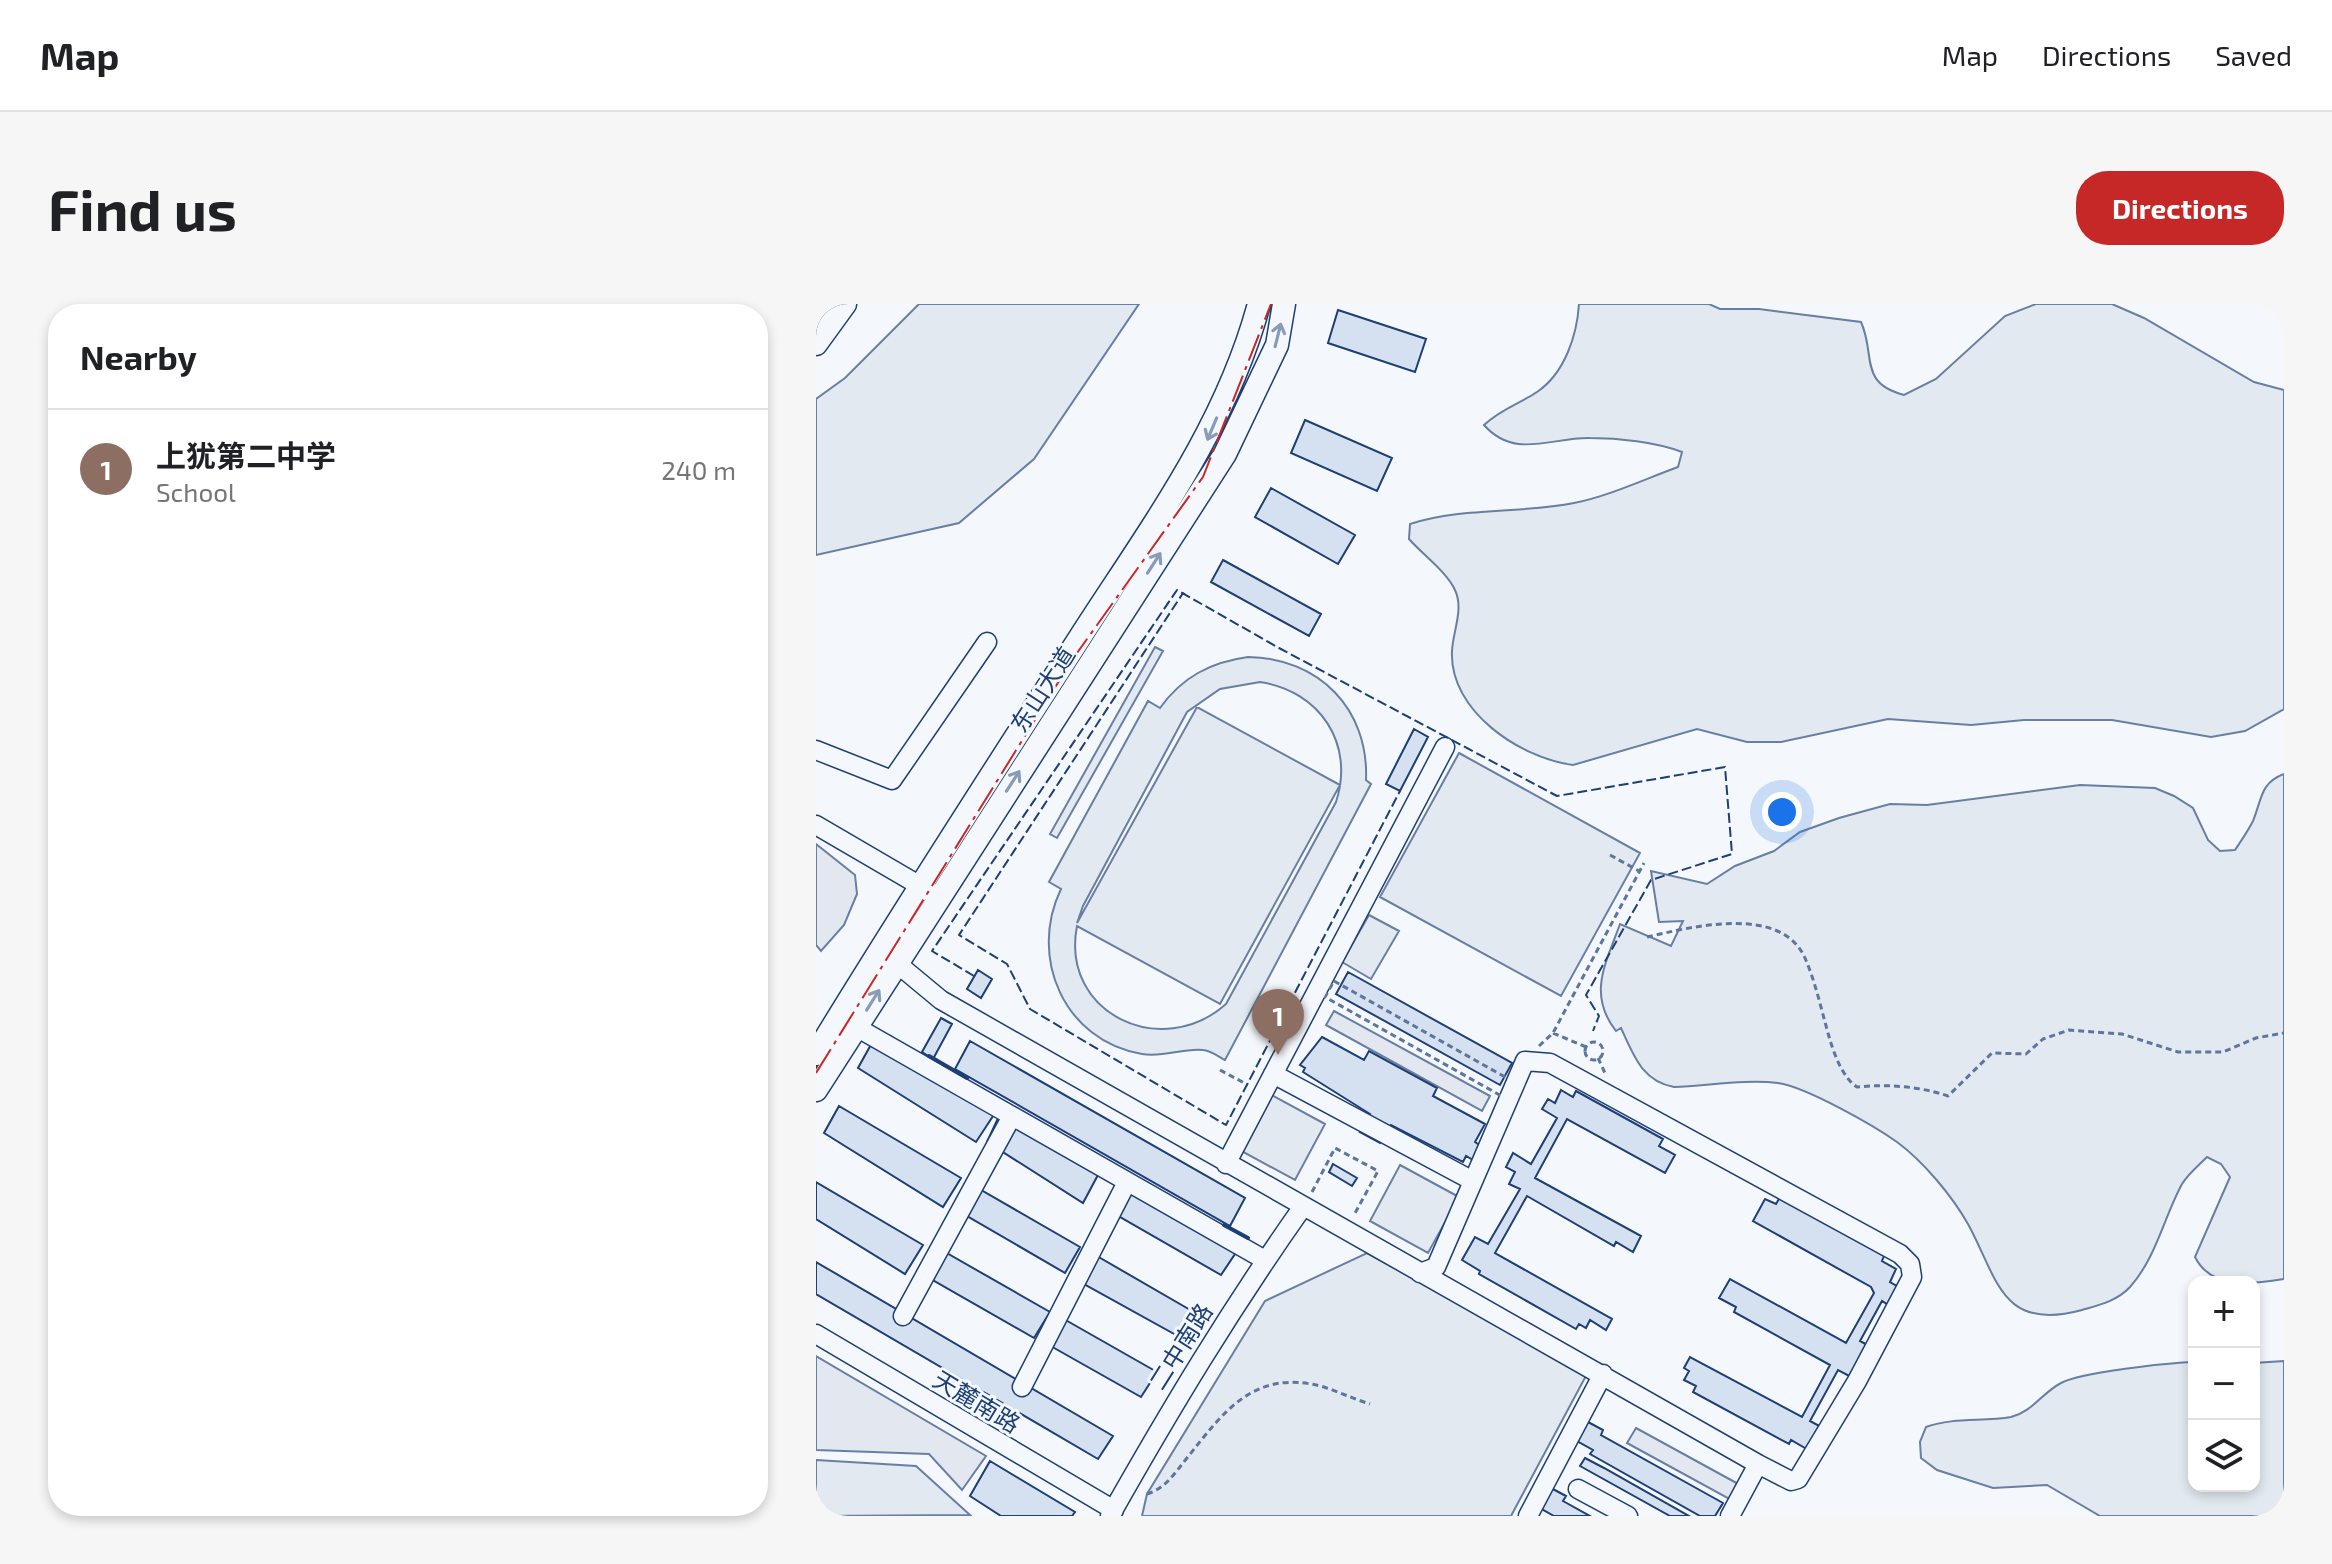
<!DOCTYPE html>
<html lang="en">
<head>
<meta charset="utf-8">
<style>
  :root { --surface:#fff; --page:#f6f6f6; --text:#202124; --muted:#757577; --line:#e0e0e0; --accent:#c62828 }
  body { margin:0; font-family:"Exo 2","Noto Sans SC",sans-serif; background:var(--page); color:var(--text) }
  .controls { position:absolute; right:24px; bottom:24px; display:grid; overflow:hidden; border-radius:16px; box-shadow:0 4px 12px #0003 }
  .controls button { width:72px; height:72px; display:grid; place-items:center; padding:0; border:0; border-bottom:2px solid var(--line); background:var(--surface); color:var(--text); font:40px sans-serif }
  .you { position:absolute; left:966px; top:508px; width:28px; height:28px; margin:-20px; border:6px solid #fff; border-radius:50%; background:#1a73e8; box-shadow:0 0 0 12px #1a73e833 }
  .badge { display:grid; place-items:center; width:52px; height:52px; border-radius:50%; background:var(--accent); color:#fff; font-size:26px; font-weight:700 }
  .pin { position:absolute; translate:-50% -66px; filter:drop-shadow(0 2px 4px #0008) }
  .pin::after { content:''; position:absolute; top:42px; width:28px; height:24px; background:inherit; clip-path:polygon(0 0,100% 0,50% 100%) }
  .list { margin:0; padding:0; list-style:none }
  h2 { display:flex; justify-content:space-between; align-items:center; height:104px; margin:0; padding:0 32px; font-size:34px }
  h2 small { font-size:26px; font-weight:400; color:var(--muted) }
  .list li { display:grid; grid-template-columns:52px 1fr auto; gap:24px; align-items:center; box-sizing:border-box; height:120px; padding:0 32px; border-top:2px solid var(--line) }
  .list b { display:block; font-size:30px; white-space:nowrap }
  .list p { margin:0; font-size:26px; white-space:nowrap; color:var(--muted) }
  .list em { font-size:26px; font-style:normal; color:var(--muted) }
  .icon { flex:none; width:44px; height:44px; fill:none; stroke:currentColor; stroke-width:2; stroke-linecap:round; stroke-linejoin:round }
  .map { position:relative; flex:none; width:1468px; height:1212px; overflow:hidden; border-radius:32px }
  header { display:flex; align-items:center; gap:48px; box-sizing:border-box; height:112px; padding:0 40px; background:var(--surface); border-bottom:2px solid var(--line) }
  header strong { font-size:38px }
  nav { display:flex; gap:44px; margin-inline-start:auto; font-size:28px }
  .intro { display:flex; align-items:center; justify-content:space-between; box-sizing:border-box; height:192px; padding:0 48px }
  h1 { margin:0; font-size:56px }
  .button { padding:20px 36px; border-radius:32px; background:var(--accent); color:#fff; font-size:28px; font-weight:700 }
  main { display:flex; gap:48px; padding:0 48px }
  aside { flex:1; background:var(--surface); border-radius:32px; box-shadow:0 4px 12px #0003 }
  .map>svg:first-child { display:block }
</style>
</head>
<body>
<header>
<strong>Map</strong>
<nav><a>Map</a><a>Directions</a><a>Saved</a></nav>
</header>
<div class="intro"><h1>Find us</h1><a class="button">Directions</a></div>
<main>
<aside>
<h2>Nearby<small></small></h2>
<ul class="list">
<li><span class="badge" style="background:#8d6e63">1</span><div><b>上犹第二中学</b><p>School</p></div><em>240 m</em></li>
</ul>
</aside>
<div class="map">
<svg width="1468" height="1212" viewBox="0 0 1468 1212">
  <rect width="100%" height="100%" fill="#f4f7fb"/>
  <path fill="#e3e9f0" stroke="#687fa3" stroke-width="2" fill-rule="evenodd" d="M103,0h220l-105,155 -75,64 -143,32v-156l29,-21z
    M763,0h130l11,5h39l102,13c15,33 -3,61 43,73l32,-16 69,-63 31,-12h76l32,14 110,64 30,8v319l-39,22 -34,6 -99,-17h-88l-53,5 -83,-6 -107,23h-34l-50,-13 -124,36c-53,-7 -124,-54 -121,-114 1,-20 12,-42 3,-61 -8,-18 -33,-36 -46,-51l1,-15c53,-17 109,-10 164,-21 35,-7 71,-24 104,-36l4,-15c-26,-10 -64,-14 -92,-14 -39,-1 -75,22 -106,-13 17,-16 35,-21 53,-33 28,-19 40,-57 42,-88z
    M339,343l8,4 -106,187 -7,-4z
    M432,353c71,1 121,52 118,123l5,4 -146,276c-6,-3 -15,-10 -22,-10 -21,-2 -40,8 -61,4 -78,-13 -114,-97 -81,-165l-12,-7 99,-181 12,7c22,-31 51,-46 88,-51zM444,378c60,9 95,62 76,120l-110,202c-64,57 -166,10 -149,-78l143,78 120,-219 -143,-78 -120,216 6,-17 104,-194 33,-23z
    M643,449l181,100 -79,143 -181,-99z
    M1468,470v505c-30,5 -72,12 -89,-22l35,-80 -9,-13 -14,-7c-8,8 -19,17 -25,27 -18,33 -26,74 -52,103 -13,14 -31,18 -48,23 -81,22 -84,-31 -114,-86 -16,-28 -44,-62 -71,-82 -24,-17 -91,-55 -119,-59 -33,-4 -71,3 -104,4 -32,-6 -40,-31 -53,-59l-5,3c-29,-37 -10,-68 4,-107l51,22 12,-25 -24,1 -8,-51 56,13 28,-18 39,-15 26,-19 39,-14 51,-14 37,1 153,-20 75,3 19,8 19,12 15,32 12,11 15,-1c6,-9 13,-19 18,-29 9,-22 7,-38 31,-47z
    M553,611l30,16 -28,48 -29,-17z
    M450,788l59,32 -30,56 -59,-32z
    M584,861l59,32 -31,56 -58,-32z
    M551,949l220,121 -76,142h-369l5,-22 118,-193z
    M1468,1057v155h-184l-53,-31 -54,3 -56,-18 -16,-12 -1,-16 6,-15c28,-10 56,-5 85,-10 21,-5 31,-24 50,-34 21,-11 106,-20 133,-21v124h60v-123z
    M0,1156l100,6 54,49 -154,1z"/>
  <path fill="#e3e8f0" stroke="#687fa3" stroke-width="2" d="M0,540l39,31 2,19 -13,31 -23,26 -5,-6z
    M518,707l156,85 -8,15 -156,-86z
    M0,1052l170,100 -24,34 -33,-36 -113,-4z
    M820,1124l106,58 -9,15 -106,-58z"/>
  <path fill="#d5e0f0" stroke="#1d3f73" stroke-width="2" d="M522,6l88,29 -11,33 -87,-29z
    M489,116l87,38 -15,33 -86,-38z
    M455,184l84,47 -17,29 -83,-47z
    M407,256l98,54 -12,22 -98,-54z
    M598,425l14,8 -28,54 -14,-7z
    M162,666l14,9 -11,19 -14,-9z
    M532,668l164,91 -12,22 -164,-91z
    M125,714l11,6 -19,35 -11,-7z
    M506,733l42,23 5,-9 68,37 -4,8 52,28 -10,18 6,4 -8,14 -7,-4 -3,6 -72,-37 -11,18 -20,-11 10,-18 -67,-42 2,-4 -5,-3z
    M57,737l122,72 -19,29 -118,-74z
    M154,737l275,157 -15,28 -275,-157z
    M745,786l12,7 3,-6 87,48 -4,7 16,9 -10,18 -98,-54 -32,59 106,58 -8,16 -17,-10 -2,4 -87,-50 -32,57 117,66 -6,11 -16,-10 -4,8 -7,-4 -3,5 -97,-55 1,-3 -18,-11 13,-23 13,7 32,-55 -11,-5 6,-12 -9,-5 7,-14 18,11 26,-46 -15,-9 6,-10 7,4z
    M23,802l122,72 -18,29 -119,-74z
    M184,810l99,59 -16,30 -96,-61z
    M517,860l24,14 -5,8 -23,-14z
    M0,878l107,63 -18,29 -89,-55z
    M153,879l111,64 -15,26 -110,-64z
    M314,883l107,64 -16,24 -106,-61z
    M964,893l104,59 -2,5 14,8 -6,13 14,8 -11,18 -11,-7 -22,40 15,8 -22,29 -15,-8 -28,51 13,7 -13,23 -19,-11 -2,4 -96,-52 3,-6 -12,-6 5,-9 -5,-3 6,-11 112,60 28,-52 -96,-53 2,-5 -17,-9 11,-19 116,64 28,-50 -3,-6 -118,-66 12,-22 11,5z
    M122,944l112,64 -16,26 -110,-63z
    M274,948l102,59 -16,24 -101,-56z
    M0,958l297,174 -15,23 -282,-165z
    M239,1010l102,58 -16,25 -101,-57z
    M772,1118l15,8 -2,5 122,68 -8,13h-15l-110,-62 3,-4 -16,-9z
    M769,1154l19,10 85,48h-19l-90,-50z
    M174,1157l85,51 -3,4h-71l-31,-20z
    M735,1184l15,8 -3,5 27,15h-36l-14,-8z"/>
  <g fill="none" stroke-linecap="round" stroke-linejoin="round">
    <g stroke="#1d3f73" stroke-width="21">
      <path id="minor" d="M0,446l76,30 95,-138
        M0,521l113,66
        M72,652l53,44 817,464
        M40,723l409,233
        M457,770l200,107
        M410,860l219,-417
        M604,969l16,-6 89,-206 25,2 350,191 10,10 2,13 -55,104 -59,98 -7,2 -33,-17 -28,52
        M87,1012l109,-200
        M0,1030l298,176
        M206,1083l105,-205
        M762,1185l50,27
        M294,1212c61,-108 120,-206 192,-308
        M712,1212l75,-142"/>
    </g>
    <g stroke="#1d3f73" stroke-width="25">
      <path id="major" d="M0,40l29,-40
        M0,750c85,-140 174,-277 263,-415 70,-109 146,-209 180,-335
        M0,786l409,-636 52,-109 7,-41"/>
    </g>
    <path stroke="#5e769c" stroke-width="3" stroke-dasharray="6 4" stroke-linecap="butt" d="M794,551l29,16
      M831,633c44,-10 134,-33 158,21 11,25 17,55 25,82 5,16 13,38 27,47 31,-3 61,-1 91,9l44,-43 34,1 17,-15 26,-9 53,4 56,18h45l33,-14 28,-5
      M518,677l180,101 -9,16 -180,-101z
      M737,729l33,14
      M769 747a9 9 0 1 1 18 0a9 9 0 1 1-18 0Z
      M723,742l14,-13 91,-170
      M782,754l7,15
      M404,766l28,15
      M496,888l23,-44 43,23 -24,44
      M331,1190c19,-6 27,-20 40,-36 38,-48 68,-90 137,-71 15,5 30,12 46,17"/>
    <use href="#minor" stroke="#f4f7fb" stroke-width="18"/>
    <use href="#major" stroke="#f4f7fb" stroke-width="22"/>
    <path stroke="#1d3f73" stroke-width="2" stroke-dasharray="10 4" stroke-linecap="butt" d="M370,291l-3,-2 -224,342 48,29 23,45 196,116 174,-334
      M158,672l-42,-25 245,-361 102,58 278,148 168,-29 7,87 -81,26 -65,115 13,21 -6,15"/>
    <path stroke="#1d3f73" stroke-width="4" d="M113,752l38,22
      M408,921l24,13"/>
    <path stroke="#c62828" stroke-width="2" stroke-dasharray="28 6 4 6" stroke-linecap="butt" d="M0,769l256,-413 131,-183 68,-173"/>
  </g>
  <defs><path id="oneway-shaft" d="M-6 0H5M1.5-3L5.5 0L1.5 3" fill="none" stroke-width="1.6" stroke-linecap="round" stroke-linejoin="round" transform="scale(2)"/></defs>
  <g stroke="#889bb7">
    <use href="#oneway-shaft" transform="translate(462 31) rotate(-76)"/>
    <use href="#oneway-shaft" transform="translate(396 125) rotate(113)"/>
    <use href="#oneway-shaft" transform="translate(338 259) rotate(-57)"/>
    <use href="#oneway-shaft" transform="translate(197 477) rotate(-57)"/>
    <use href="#oneway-shaft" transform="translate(57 696) rotate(-58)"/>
  </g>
  <g text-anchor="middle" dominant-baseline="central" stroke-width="6" stroke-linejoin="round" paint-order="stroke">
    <g font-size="24" fill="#1d3f73" stroke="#f4f7fb">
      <text transform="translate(226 385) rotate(-57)">东山大道</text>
      <text transform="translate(364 1042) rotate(-58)">二中南路</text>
      <text transform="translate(161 1097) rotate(31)">天麓南路</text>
    </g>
  </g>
</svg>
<div class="controls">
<button>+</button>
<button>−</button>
<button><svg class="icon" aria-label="layers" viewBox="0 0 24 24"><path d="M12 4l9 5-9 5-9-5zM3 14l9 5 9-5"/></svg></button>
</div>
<div class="you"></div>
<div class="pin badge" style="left:462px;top:751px;background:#8d6e63">1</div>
</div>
</main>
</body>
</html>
